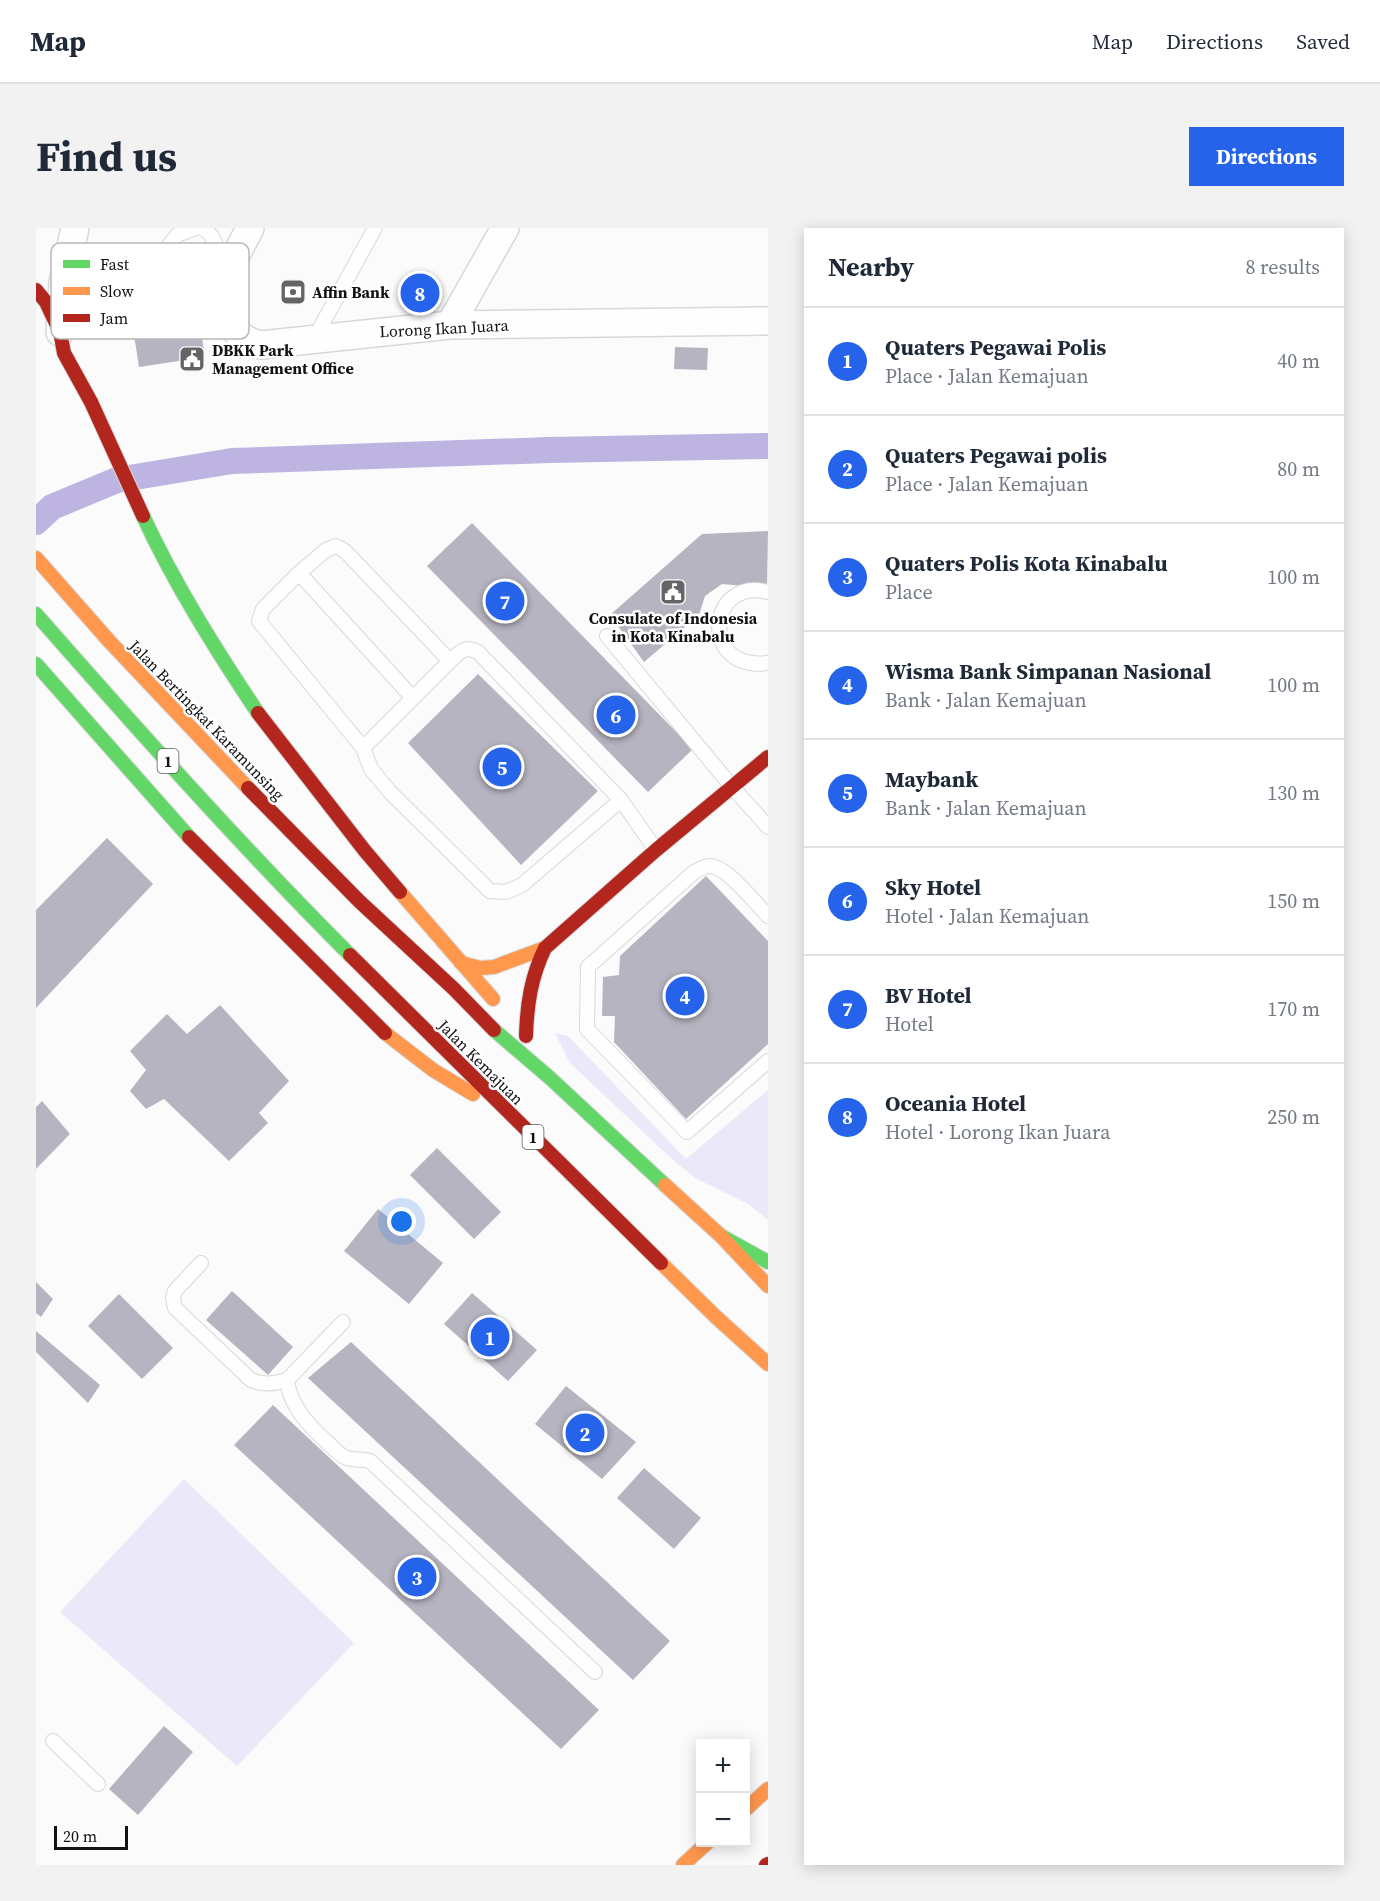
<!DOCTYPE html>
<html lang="en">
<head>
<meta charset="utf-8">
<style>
  :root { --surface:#fff; --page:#f2f2f3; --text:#1f2937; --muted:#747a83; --line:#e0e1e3; --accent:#2563eb }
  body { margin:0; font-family:"Source Serif 4",serif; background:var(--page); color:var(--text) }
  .controls { position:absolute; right:18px; bottom:18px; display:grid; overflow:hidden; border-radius:0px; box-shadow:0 3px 15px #0003 }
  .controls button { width:54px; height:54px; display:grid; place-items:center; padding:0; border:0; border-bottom:2px solid var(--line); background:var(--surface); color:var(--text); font:30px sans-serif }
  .scale { position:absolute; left:18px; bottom:15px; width:74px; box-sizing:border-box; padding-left:6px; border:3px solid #121113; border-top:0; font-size:16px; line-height:21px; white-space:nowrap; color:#121113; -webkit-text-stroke:4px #fff; paint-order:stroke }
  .you { position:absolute; left:366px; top:994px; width:21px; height:21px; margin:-15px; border:4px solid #fff; border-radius:50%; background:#1a73e8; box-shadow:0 0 0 9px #1a73e833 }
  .badge { display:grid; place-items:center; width:39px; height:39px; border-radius:50%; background:var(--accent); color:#fff; font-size:20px; font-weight:700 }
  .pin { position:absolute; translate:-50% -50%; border:3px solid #fff; box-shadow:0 2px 6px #0006 }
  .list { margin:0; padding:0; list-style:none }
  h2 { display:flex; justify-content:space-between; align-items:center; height:78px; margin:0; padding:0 24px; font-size:26px }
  h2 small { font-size:20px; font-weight:400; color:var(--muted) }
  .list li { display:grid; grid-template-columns:39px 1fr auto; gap:18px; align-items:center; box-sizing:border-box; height:108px; padding:0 24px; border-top:2px solid var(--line) }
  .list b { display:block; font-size:22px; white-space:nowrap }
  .list p { margin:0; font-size:20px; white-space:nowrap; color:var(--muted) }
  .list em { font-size:20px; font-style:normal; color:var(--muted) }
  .map { position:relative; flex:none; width:732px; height:1637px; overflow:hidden; border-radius:0px }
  header { display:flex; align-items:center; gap:36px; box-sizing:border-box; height:84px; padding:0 30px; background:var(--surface); border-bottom:2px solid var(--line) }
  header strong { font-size:28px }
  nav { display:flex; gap:33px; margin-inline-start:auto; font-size:21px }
  .intro { display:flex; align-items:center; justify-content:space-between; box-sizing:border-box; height:144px; padding:0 36px }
  h1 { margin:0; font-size:42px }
  .button { padding:15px 27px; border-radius:0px; background:var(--accent); color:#fff; font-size:21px; font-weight:700 }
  main { display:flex; gap:36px; padding:0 36px }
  aside { flex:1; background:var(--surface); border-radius:0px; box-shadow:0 3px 15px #0003 }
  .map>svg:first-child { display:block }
</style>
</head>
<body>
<header>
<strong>Map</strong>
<nav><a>Map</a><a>Directions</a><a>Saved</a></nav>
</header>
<div class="intro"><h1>Find us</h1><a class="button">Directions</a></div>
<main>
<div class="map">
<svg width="732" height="1637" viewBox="0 0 732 1637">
  <rect width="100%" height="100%" fill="#fbfbfc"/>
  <path fill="#ebe8f9" d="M519,805l13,3 118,123 82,-69v130l-20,-16 -51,-25 -22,-17 -105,-99z
    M148,1251l170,164 -117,123 -177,-154z"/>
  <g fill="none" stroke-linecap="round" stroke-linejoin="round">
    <path stroke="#beb4e1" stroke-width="26" d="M0,294l16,-15 65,-27 115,-19 317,-11 219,-4"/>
  </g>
  <path fill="#b6b4c0" d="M164,97l5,32 -66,10 -5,-32z
    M639,119l33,1 -1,22 -33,-1z
    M436,295l221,226 -45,43 -221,-226z
    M732,303l-1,57 -45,-4 -17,12 -6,19 -55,47 -34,-47 92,-81z
    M442,446l120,117 -77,74 -113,-122z
    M71,610l46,46 -117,124v-98z
    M670,648l62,65v103l-82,75 -72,-77 1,-26h-13l1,-39 16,-2 1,-19z
    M184,777l69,76 -30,32 9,10 -39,38 -65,-62 -18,10 -16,-18 16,-21 -16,-19 37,-37 20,20z
    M6,873l28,33 -34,35v-62z
    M401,920l64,64 -27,27 -64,-64z
    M342,981l65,54 -34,41 -65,-53z
    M0,1054l17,17 -12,18 -5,-4z
    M196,1063l61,56 -25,28 -62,-55z
    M436,1065l65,57 -29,31 -64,-57z
    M83,1066l54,54 -31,31 -54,-53z
    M0,1103l64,54 -12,18 -52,-51z
    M315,1114l319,299 -37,39 -325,-302z
    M530,1158l70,56 -34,37 -67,-55z
    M237,1177l326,305 -38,39 -327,-304z
    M608,1240l57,50 -27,31 -57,-51z
    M128,1498l29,26 -55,63 -29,-26z"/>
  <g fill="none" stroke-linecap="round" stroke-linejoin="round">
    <g stroke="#d8d8d9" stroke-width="16">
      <path id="lane" d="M166,0c16,7 18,33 19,48
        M117,52l13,-31 11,-14 19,-7
        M278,111l61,-111
        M263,345l27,-23 10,-4 9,5 105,110
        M732,364c-60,-16 -70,80 0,71
        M571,408l126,152 35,39
        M327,520l-104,-127 4,-12 36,-36 113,124
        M585,572l-99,85 -16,7 -16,-1 -100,-99 -19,-23 -8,-21 87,-87c11,-9 14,-16 28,-9l143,148 35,50
        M732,688c-12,-12 -41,-50 -58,-50 -6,0 -12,4 -17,7l-105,94 -1,62 100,103 81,-71
        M165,1035l-26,28 -2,7 2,10 76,72c13,5 22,4 36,0
        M307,1094l-56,58c3,26 22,46 41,63 6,5 11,12 19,15 7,2 15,1 23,3l225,211
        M17,1513l45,43"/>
    </g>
    <g stroke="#d8d8d9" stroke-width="30">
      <path id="street" d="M214,0c-9,19 -23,39 -26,60 -1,6 1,12 3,18 4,22 11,34 34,39l189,-20 318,-4
        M414,97l55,-97
        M24,104l3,-49 12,-55"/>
    </g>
    <g stroke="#d8d8d9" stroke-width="16">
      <path id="fast" d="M107,288c32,69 73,134 115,197
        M0,386c102,116 205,232 314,341
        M0,436l153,173
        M458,802l56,48 115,107
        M685,1008l47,26"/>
    </g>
    <g stroke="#d8d8d9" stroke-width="16">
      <path id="slow" d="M0,330l74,84 138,146
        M364,664l93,107
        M425,735l19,5 14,-1 51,-19
        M349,805l48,37 40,24
        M629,957l56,51 47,50
        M625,1035l55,54 52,47
        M710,1581l22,-20
        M647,1637l25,-23"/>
    </g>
    <g stroke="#d8d8d9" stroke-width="16">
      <path id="jam" d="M0,62l10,12 14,30 4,21 27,49 52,114
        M222,485l107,138 35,41
        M212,560l111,113 95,88 40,41
        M153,609l196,196
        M314,727l311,308
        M490,808c1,-32 5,-59 19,-88l111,-98 112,-93
        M730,1637l2,-1"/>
    </g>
    <use href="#lane" stroke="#fefeff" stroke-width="14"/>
    <use href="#street" stroke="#fefeff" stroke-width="27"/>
    <use href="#fast" stroke="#63d668" stroke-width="14"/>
    <use href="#slow" stroke="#ff974d" stroke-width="14"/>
    <use href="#jam" stroke="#b3261e" stroke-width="14"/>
  </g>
  <defs>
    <g id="bank-square" transform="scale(1.35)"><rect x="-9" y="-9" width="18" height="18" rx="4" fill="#646365" stroke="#fff"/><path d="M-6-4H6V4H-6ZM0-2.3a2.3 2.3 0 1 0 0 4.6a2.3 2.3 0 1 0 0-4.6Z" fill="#fff"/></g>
    <g id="civic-square" transform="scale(1.35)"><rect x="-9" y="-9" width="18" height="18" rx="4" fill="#646365" stroke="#fff"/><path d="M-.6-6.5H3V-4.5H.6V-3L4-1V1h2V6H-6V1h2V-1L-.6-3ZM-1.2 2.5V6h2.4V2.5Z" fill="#fff"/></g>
  </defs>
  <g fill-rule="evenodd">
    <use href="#bank-square" x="257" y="64"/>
    <use href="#civic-square" x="156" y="131"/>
    <use href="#civic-square" x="637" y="364"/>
  </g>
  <g text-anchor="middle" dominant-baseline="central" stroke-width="5" stroke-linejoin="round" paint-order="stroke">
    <g fill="#fff" stroke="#59585a" stroke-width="1.5">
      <rect x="121.5" y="521" width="21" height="24" rx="4.5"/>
      <rect x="486.5" y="897" width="21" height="24" rx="4.5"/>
    </g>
    <g font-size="15" font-weight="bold" fill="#121113">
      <text x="132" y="533">1</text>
      <text x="497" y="909">1</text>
    </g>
    <g font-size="16" font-weight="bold" fill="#121113" stroke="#fff" text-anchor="start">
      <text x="276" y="64">Affin Bank</text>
      <text x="176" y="122">DBKK Park<tspan x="176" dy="18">Management Office</tspan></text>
      <text x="637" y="390" text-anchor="middle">Consulate of Indonesia<tspan x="637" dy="18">in Kota Kinabalu</tspan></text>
    </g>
    <g font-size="16" fill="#121113" stroke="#fff">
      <text transform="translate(408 100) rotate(-3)">Lorong Ikan Juara</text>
      <text transform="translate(171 492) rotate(46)">Jalan Bertingkat Karamunsing</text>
      <text transform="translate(445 834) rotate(45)">Jalan Kemajuan</text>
    </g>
  </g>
  <rect x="15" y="15" width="198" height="96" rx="9" fill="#fff" stroke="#b8b8b8" stroke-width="1.5"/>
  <rect x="27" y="32" width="27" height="8" fill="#63d668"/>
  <rect x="27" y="59" width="27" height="8" fill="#ff974d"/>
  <rect x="27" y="86" width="27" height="8" fill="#b3261e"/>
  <g font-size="16" fill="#121113">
    <text x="64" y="42">Fast</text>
    <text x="64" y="69">Slow</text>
    <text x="64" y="96">Jam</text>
  </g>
</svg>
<div class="controls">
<button>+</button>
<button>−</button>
</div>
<div class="scale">20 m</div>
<div class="you"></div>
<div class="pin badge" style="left:454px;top:1109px">1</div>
<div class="pin badge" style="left:549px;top:1205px">2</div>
<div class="pin badge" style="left:381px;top:1349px">3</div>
<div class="pin badge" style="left:649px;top:768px">4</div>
<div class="pin badge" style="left:466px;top:539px">5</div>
<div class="pin badge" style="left:580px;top:487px">6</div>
<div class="pin badge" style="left:469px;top:373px">7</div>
<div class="pin badge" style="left:384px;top:65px">8</div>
</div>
<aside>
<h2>Nearby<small>8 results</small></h2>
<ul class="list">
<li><span class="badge">1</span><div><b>Quaters Pegawai Polis</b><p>Place · Jalan Kemajuan</p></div><em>40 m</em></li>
<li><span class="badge">2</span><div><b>Quaters Pegawai polis</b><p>Place · Jalan Kemajuan</p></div><em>80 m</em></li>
<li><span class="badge">3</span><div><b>Quaters Polis Kota Kinabalu</b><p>Place</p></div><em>100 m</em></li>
<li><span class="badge">4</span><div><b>Wisma Bank Simpanan Nasional</b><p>Bank · Jalan Kemajuan</p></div><em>100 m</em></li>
<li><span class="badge">5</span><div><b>Maybank</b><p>Bank · Jalan Kemajuan</p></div><em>130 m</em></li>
<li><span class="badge">6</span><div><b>Sky Hotel</b><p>Hotel · Jalan Kemajuan</p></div><em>150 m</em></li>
<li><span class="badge">7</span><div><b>BV Hotel</b><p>Hotel</p></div><em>170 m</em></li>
<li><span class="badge">8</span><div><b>Oceania Hotel</b><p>Hotel · Lorong Ikan Juara</p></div><em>250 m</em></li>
</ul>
</aside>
</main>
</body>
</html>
